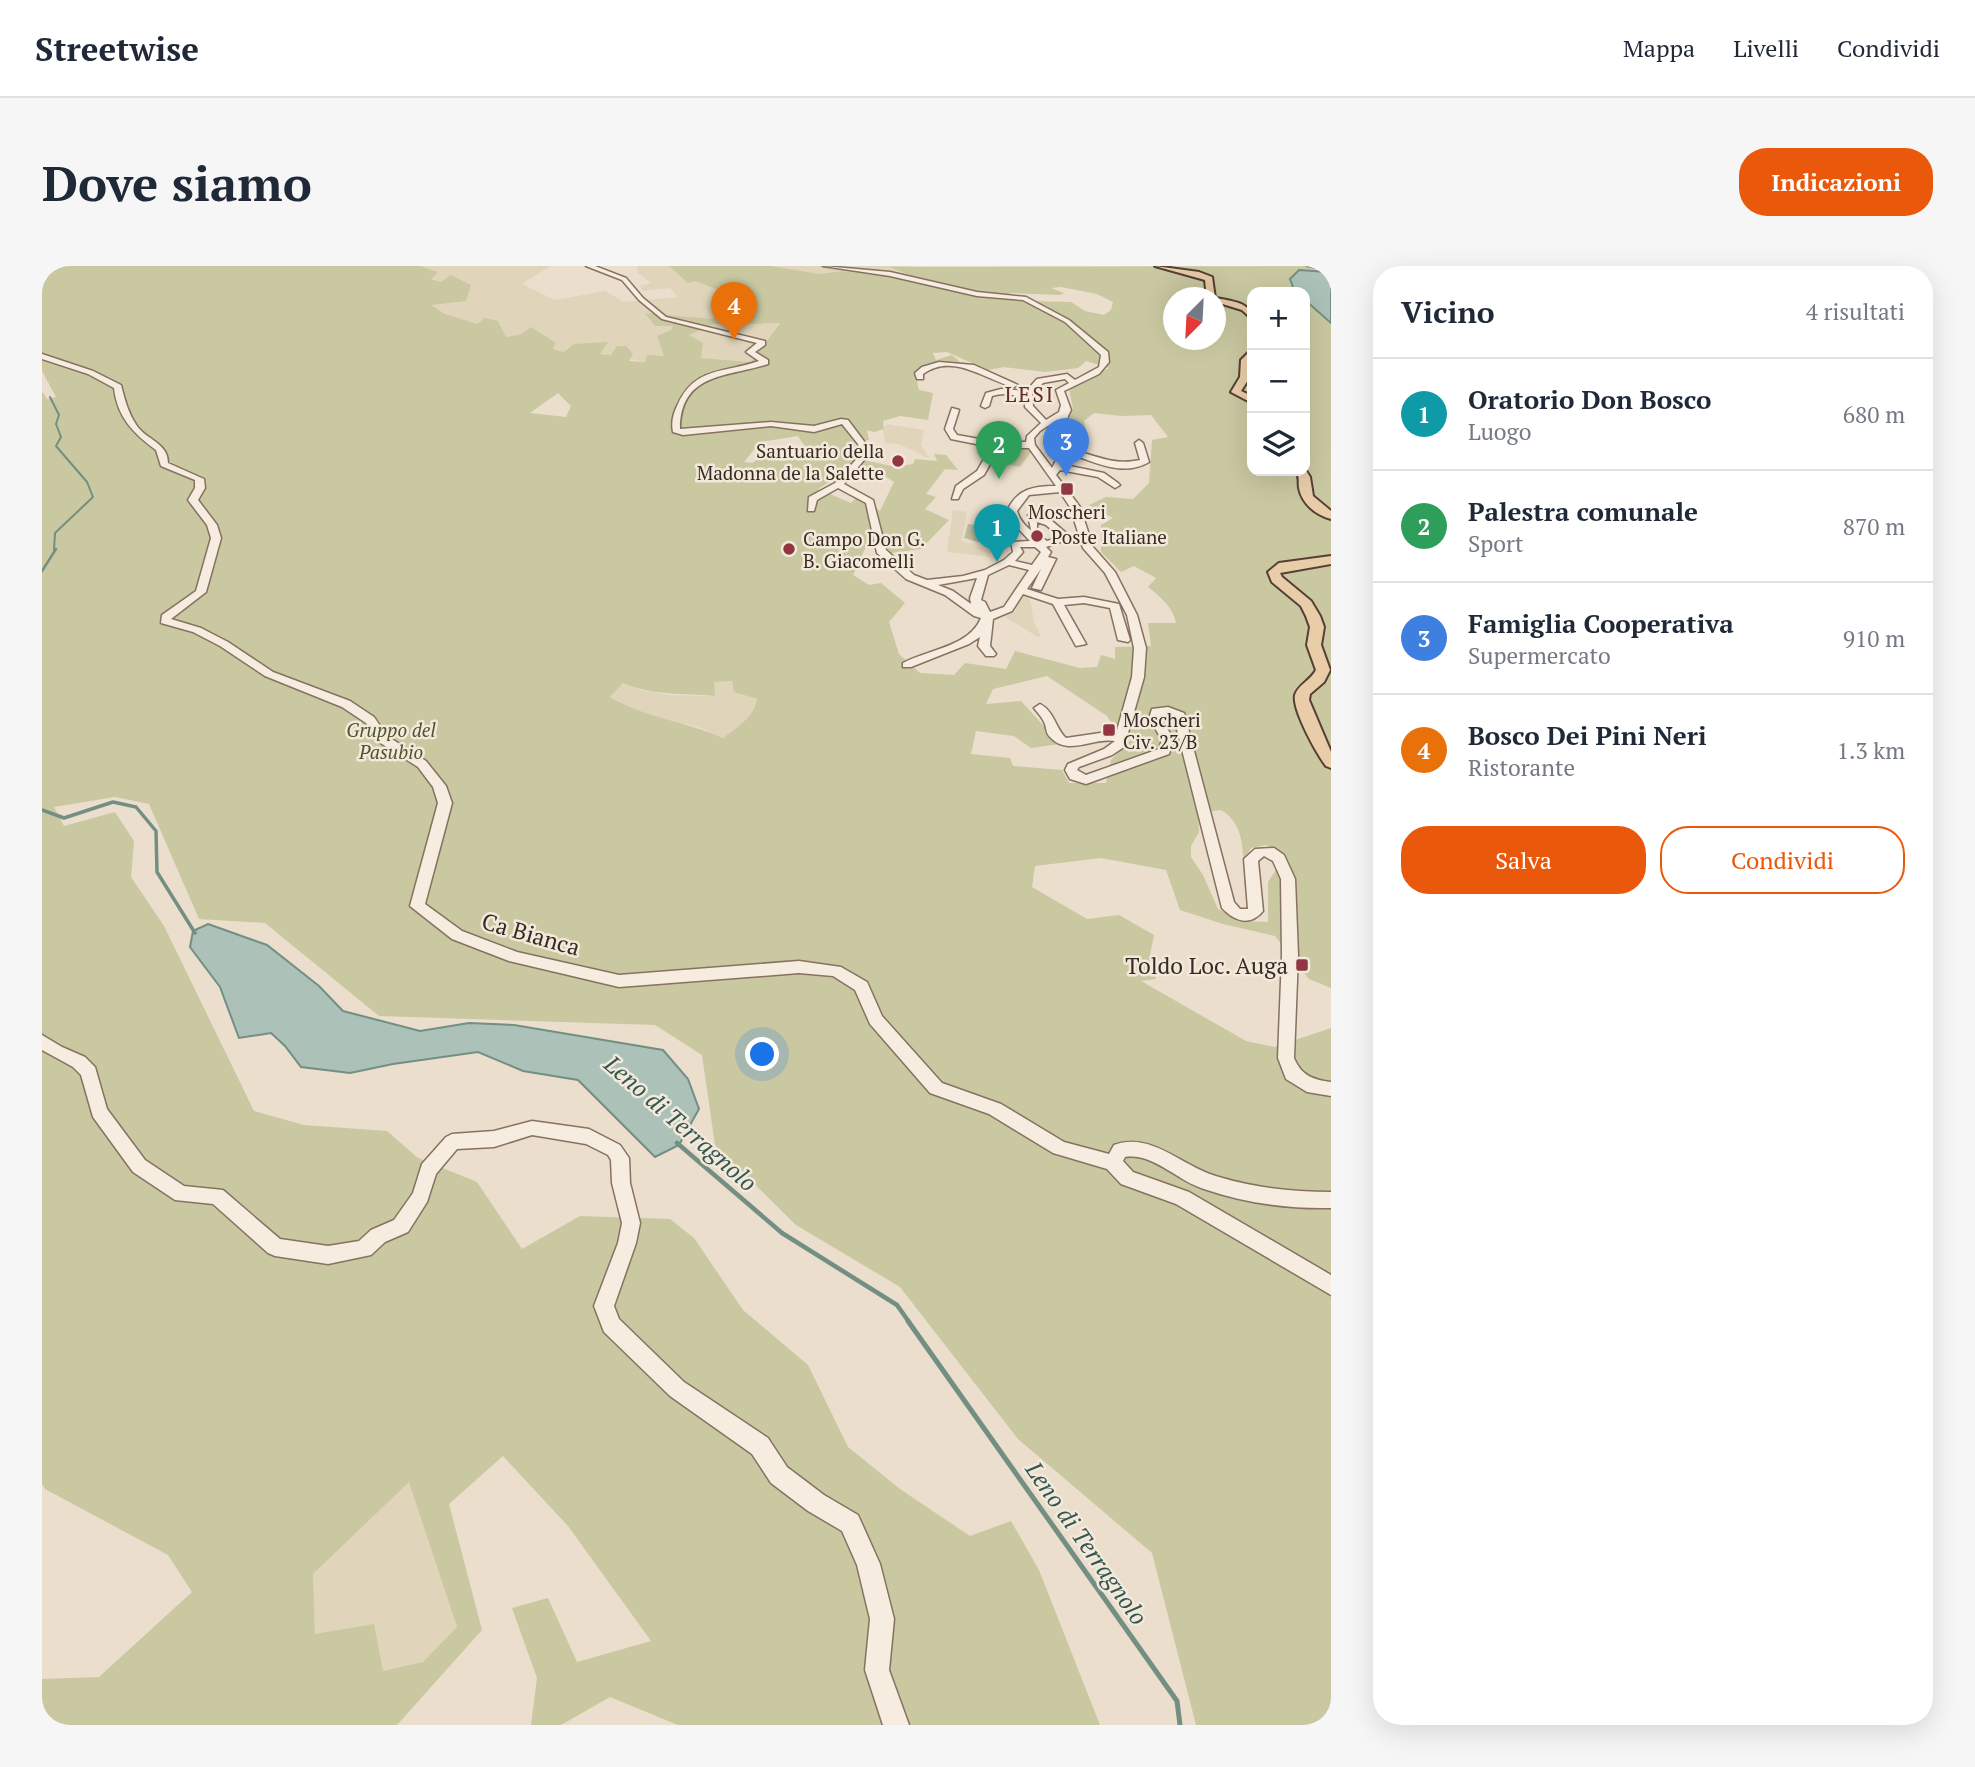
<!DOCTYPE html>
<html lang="it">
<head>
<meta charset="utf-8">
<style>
  :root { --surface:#fff; --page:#f6f6f7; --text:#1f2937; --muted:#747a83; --line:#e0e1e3; --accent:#ea580c }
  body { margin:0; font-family:"PT Serif",serif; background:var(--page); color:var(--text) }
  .controls { position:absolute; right:21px; top:21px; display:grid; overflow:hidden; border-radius:14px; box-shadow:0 7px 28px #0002 }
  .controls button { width:63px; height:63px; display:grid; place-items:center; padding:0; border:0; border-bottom:2px solid var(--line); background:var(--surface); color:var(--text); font:35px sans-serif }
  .compass { position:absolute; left:1121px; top:21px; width:63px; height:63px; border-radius:50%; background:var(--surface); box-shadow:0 7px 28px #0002; rotate:204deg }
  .you { position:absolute; left:721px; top:789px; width:24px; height:24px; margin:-18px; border:5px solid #fff; border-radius:50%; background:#1a73e8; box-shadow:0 0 0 10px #1a73e833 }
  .badge { display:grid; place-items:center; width:46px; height:46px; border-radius:50%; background:var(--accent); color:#fff; font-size:23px; font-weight:700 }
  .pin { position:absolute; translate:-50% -58px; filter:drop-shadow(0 2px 4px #0008) }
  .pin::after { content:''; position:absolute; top:37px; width:24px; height:21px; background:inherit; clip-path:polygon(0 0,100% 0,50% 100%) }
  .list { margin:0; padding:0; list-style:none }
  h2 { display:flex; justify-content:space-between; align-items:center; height:91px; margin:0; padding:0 28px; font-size:30px }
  h2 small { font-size:23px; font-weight:400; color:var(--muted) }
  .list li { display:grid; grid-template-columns:46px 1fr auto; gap:21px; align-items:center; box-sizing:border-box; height:112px; padding:0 28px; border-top:2px solid var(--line) }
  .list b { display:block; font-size:26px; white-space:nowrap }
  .list p { margin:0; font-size:23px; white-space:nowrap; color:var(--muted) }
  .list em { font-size:23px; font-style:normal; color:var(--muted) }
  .actions { display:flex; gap:14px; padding:21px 28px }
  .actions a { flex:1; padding:16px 0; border:2px solid var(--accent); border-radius:28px; text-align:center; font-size:24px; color:var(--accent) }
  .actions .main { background:var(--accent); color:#fff }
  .icon { flex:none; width:38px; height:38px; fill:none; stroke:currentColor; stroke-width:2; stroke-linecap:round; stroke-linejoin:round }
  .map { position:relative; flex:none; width:1289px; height:1459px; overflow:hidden; border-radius:28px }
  header { display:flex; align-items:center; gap:42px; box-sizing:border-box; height:98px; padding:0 35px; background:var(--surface); border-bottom:2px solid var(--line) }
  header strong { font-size:33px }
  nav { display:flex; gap:38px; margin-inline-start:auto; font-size:24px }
  .intro { display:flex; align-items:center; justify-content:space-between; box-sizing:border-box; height:168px; padding:0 42px }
  h1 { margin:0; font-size:49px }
  .button { padding:18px 32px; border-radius:28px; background:var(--accent); color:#fff; font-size:24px; font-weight:700 }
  main { display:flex; gap:42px; padding:0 42px }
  aside { flex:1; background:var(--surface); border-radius:28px; box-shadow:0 7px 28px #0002 }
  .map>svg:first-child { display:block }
</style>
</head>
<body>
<header>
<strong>Streetwise</strong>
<nav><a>Mappa</a><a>Livelli</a><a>Condividi</a></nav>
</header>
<div class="intro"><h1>Dove siamo</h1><a class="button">Indicazioni</a></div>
<main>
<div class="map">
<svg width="1289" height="1459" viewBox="0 0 1289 1459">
  <rect width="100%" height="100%" fill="#ebdecc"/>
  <path fill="#e0d5ba" d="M378,0h130l-28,18 33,16 50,-9 19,11 54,-5 -8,-9 -27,3 -3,-5 11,-3 -14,-11v-6h28l5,1 18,16 7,-2 31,12 25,3 -19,5 14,10 -32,8 -68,-6 9,13 18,-1 -9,31 -19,6 -46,-8 8,-11 -43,9 -12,-4 4,-4 -34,-10 -16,4 -61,-24 -15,-9 11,-23 -11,-4 7,-6z
    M729,0h147l-25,2 27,10 -78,-7 -22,3z
    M738,56l-29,40 -50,-4 -13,-23 26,-11z
    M845,158l37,6 -3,15 9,14 -31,-15 -14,-1 -2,-13z
    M911,244l14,2 -5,29 28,10v6l-43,-5z
    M980,327l6,4 3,6 3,20 7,13 -3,1 -33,-20 10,-6z
    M690,415l2,11 23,7 -1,9 -10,13 -23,17 -22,-10 -69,-18 -22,-13 13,-14 17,7 29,5 45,1v-14z
    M367,1215l48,146 -34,35 -40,9 -68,-36 -2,-61z"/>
  <path fill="#c9c8a1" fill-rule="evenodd" d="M0,0h378l18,6 -7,7 10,3 10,-7 20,10 -5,16 -35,4 14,9 32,10 8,-6 13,3 8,16 16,-3 9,-7 25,16 -3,6 11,3 10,-8 34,-2 -8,12 11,1 6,-9h9l7,8 -4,7 16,1 2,-7 17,1 -7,-20 14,-6 2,-4h-18l-10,-13 69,6 2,-11 28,3 -13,-10 18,-5 -23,-3 -31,-12 -7,2 -18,-16 -5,-1h106l49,8 22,-3 74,7 -26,-11 441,-1v11l-4,-5 -37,7 5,13h-43v179h53v-171l26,23v665l-22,-9 -34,-43 -52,-12 -43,-14 -14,-40 -65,-12 -66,8 -3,21 55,32 32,-4 35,20 -4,20 6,24 -15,2 105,60 28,6 57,-19v697h-135l-44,-172 -134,-114 -118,-152 -104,-62 -81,-80 -13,-90 -47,-30 -276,-9 -114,-93 -66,-4 -50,-115 -34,-7 -61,10 10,19 51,-14 19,29 -3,36 33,49 90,185 50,14 83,6 31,27 59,24 45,67 58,-33 90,3 24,19 49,72 65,55 40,82 52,42 70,47 41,-15 28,49 61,155h-422l-68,-28 -49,28h-30l6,-47 -25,-70 36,-10 29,64 74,-21 -83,-115 -65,-70 -54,48 33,126 -85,95h-355v-46l57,-2 93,-85 -24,-37 -123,-66 -3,-5v-1093l5,8 9,-2 -14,-26zM1019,21l36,7 16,8 -2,8 -7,5 -19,-4 -14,-9 -43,-1 -19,-8 51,2 4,-2 -13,-5zM1132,32h42v42h-42zM738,57l-29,39 -50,-4 2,-15 -14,-8 25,-11zM905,86l41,18 16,-3 41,5 33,-4 8,-7 23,7 -40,20 4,21 -4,8 9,12 8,1 -2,-9 10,-8 27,3 30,-1 17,22 -16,3 -3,43 -16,16 -27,-2 -17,8 24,13 -12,7v27l20,20 13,-6 22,12 -8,9c12,9 25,20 28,36h-28l3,23 -36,1v12l-14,-4 -4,12 -17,1 -65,-17 -9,18 -41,-6 -11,12 -34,-2 -21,-19 -10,-32 16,-19 -24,-20 -12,2 -16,-10 16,-35 22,13 30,-4 28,-29 -24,-11 11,-12 -10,-3 19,-25 13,1 -12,-15 -12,-1 3,7 -22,-2 -2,5 -17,3 -42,-9 1,-17 14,-1 -2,-10 7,2 10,-3 -1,-8 17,-5 28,4 5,-27 -14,-3 -3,-14 23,-8 -1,-3h21v-4l-7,-6 -16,5 -3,-7zM516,127l13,13 -5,11 -36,-4zM756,170l14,21 -40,-7 -20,13 -8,-1 16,-20zM814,199l23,7 15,10 -14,29 -23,-14 -6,6 -33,-14zM1005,410l60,40 9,14 18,6 -23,24 -5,23h-37l-7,-13 -49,-4 -3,-8 -39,-4 5,-23 38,5 17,12 29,-4 -39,-43 -35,3 7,-15zM690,415l2,11 23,7c-3,19 -20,28 -34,39 -37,-17 -78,-20 -113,-41l13,-14c30,13 60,10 92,13l-1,-14zM1179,544c27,15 21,51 24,78h4l-2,-33 4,-7 15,-3 20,9 -18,28v40l-25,-1 -25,-12 -15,-34 -12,-18v-11l8,-14 -1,-19zM367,1216l48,145 -34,35 -40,9 -9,-47 -59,10 -2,-60z
    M960,181l27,1 2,4 -11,15 -26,-5z"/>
  <path fill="#bfbf9f" d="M926,258l33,5c-10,19 -18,14 -37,9z"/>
  <path fill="#acc1b8" stroke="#738f84" stroke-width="2" d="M1257,4l28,2 4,5v46l-26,-23v-8h-10l-5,-13z
    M166,658l59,21 52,41 24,25 77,20 49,-8 45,2 149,25 25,29 11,30 -20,36 -24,12 -77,-77 -55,-9 -45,-19 -85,12 -43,9 -49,-6 -16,-21 -14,-13 -32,5 -19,-51 -30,-40 3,-16z"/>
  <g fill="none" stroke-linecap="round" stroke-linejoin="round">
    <path stroke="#738f84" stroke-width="2" d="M1264,0l21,4
      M8,131l9,18 -3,9 5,13 -5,9 31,36 6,15 -38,36 -1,17"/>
    <path stroke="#738f84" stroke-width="2.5" d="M0,305l14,-22"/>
    <path stroke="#738f84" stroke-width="3.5" d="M0,544l22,8 49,-16 23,5 20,24 1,41 38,61"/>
    <path stroke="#738f84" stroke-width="4.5" d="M635,877l105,90 115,72 12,17"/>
    <path stroke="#738f84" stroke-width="5" d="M866,1055l269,380 3,24"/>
    <g stroke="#877161" stroke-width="3">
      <path id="minor" d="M544,0h9l31,12 17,20 23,19 99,24v4l-10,7 13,8v4c-39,13 -88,8 -88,65l91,-7 43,4 27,-7 7,1 18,24 3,10 -25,30 29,16 13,50 28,25 13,5 36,-4 22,-6 19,-10 9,-8 -2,-10 19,-1 -18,-19 -5,-11c10,-22 26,-25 49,-25l-27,-38h-30l-15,27 -21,14 -5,10h-6l4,-13 21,-15 14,-24 -40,-8 -6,-10 7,-21 7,2 -6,19 4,6 39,7h30l1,-6 14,-13 -16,-16v-7c-11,-6 -20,-8 -33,-4l-3,10 -4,2 -4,-2 5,-13 15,-4 25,2 11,-12 30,-5 8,6 24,-13 2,-12 -36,-33 -42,-22 -46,-4 -87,-20 -67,-10 67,6 87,20 49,5 43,23 39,32 1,10 -10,12 -35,17 7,19c-8,14 -5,21 1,35l-2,4c25,6 43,17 70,11l-5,-17 4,-3 4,3 6,19c-27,16 -55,-1 -82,-9l-7,11 44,9 14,10 2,2 -5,3 -17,-11 -38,-7 -4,5 24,32 13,40 22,25 22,43 9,33 -2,29 -20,70 -12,8 -33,12 -2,3 9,5 73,-26 3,-9 -13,-22 3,-9 16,-2 16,6 50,189 6,7h8l-4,-50 11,-10 19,-1 10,7 11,24 3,76 -4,103c7,17 19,22 37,24v14l-24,-4 -21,-13 -8,-21 4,-103 -1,-76 -8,-18 -9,-5 -6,5 5,50c-13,16 -29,10 -41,-3l-48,-190 -12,-3 -1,3 13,22 -5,14 -83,30 -16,-5 -5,-9 3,-6 36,-15 11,-8c-22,-4 -47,16 -65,-4 -5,-5 -3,-10 -6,-15 -2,-5 -7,-10 -10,-14l6,-4c15,8 15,24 26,34l41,-6 9,2 16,-57 2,-29 -7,-33 -22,-42 -22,-25 -13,-41 -10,-15 -31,3 -12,16c5,16 17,21 30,30l13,-4 -14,-12 -9,-3v8h-6l-3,-15 24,6 20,17 -26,9 5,5 -3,5 8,2 -15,31 -9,-2 9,-19 -14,20 31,10 26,-2 35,7 11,36 -2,2 -10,-2 -8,-32 -26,-5 -20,2 22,39 -10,2 -23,-42 -30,-10 -11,17 -19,8 -3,27 6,8 -2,2h-8l-8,-10 2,-9 -11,7 -58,23h-8v-4c26,-14 66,-16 78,-45l-7,-2 -29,-21 -39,-16 -29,-26 -11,-50 -28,-15 -21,12 -3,11h-6l1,-14 26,-14 26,-29 -3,-10 -16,-20 -28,8 -43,-6 -88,9 -10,-3c-2,-9 0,-18 4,-26 17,-40 48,-33 82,-45l-13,-9 11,-9 -95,-24 -23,-19 -17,-20zM1023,113l4,4 -13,7 5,15 -2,7 -13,8 -13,-14 -1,-12 11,-11zM1015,154v10l7,15 -12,23 -17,-23 -1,-7 6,-7zM978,281h15l6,5 -9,13 -17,-4 8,-9zM967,299l20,5 -25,37 -14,5 -5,-10 -4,-2 7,-25zM935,312l-7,20 1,6 -18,-13 -15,-6z
        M1154,27l9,4 1,1 -12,-2z
        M0,88l51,17 28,14c4,15 7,28 16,41 10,14 31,17 31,37l36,16 1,9 -7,12 19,25 4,13 -15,54 -35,27 30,9 27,14 45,30 77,29 24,16 13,19 39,25 20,25 6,17 -27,101 37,27 55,21 102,23 180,-14 42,6 26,15 15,34 60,67 59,21 63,38 45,12 5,-9c38,-14 69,23 105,32 37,11 74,15 112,15v16c-43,1 -86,-5 -127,-19 -27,-8 -50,-36 -79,-32l-2,4 10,11 56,20 142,83v20l-155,-91 -55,-20 -14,-15 -54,-16 -64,-39 -59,-21 -60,-69 -15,-34 -22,-14 -34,-3 -180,14 -110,-26 -57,-22 -42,-33 28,-103 -5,-16 -15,-20 -39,-25 -13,-19 -24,-16 -77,-31 -45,-30 -27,-14 -32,-9 1,-8 34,-24 15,-53 -4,-13 -19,-25 7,-12v-8l-34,-14 -5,-16c-22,-16 -39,-33 -42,-62l-26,-14 -46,-15z
        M897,96l35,3 44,20 -4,2c-29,-7 -61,-35 -91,-13v5h-6l-2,-6 7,-6z
        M0,769l20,12 23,10 10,10 12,42 38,51 39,26 39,4 57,49 48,7 31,-5 12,-11 23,-10 19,-27 9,-29 24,-27 6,-3 42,-3 38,-10 57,8 31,16 9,13 1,25 10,40 -4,20 -22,63 5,13 65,63 84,56 19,29 37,28 34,20 22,49 14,55 -5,51 20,55h-26l-18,-55 5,-51 -13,-54 -15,-34 -34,-20 -37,-28 -19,-29 -82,-58 -66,-64 -10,-26 24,-63 4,-20 -10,-40 -1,-23 -3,-5 -22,-11 -54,-9 -38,12 -37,2 -21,25 -9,28 -19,30 -23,10 -14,13 -43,9 -53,-8 -7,-3 -55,-49 -38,-4 -42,-28 -40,-55 -12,-42 -8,-8 -31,-17z"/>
    </g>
    <g stroke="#564035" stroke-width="4">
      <path id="major" d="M1113,0l44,6 13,5 3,21h-8l-2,-18z
        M1174,32c14,3 36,4 36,21l-10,-9 -26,-8z
        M1210,83l-2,28 -9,14 11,5v7l-21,-11 9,-15 1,-17z
        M1263,203l5,8 3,19 18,15v8c-15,-4 -29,-15 -32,-31 -1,-8 1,-11 -3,-17z
        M1289,290v8l-51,9 2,4 29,24 9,15 4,11 -3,18 9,25 -6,12 -14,12 -1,6 22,52v16l-5,-2c-9,-12 -34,-56 -31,-71 3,-10 16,-15 21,-25l-9,-25 3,-18 -4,-11 -5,-10 -29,-24 -4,-10 11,-9z"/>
    </g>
    <use href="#minor" fill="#f6ecdf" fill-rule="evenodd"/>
    <use href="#major" fill="#e9cda9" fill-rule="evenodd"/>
  </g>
  <g fill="#903743" stroke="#f3e9db" stroke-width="2.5">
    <circle cx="856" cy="195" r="7"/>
    <rect x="1018" y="216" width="14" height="14" rx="3.5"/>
    <circle cx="995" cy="270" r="7"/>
    <circle cx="747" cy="283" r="7"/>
    <rect x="1060" y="457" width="14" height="14" rx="3.5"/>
    <rect x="1253" y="692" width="14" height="14" rx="3.5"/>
  </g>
  <g text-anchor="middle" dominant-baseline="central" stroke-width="5" stroke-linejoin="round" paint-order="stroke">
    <g font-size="19" fill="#392b23" stroke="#f3e9db" text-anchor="start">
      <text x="842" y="184" text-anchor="end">Santuario della<tspan x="842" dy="22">Madonna de la Salette</tspan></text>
      <text x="1025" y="245" text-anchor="middle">Moscheri</text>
      <text x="1009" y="270">Poste Italiane</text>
      <text x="761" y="272">Campo Don G.<tspan x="761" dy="22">B. Giacomelli</tspan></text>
      <text x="1081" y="453">Moscheri<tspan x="1081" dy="22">Civ. 23/B</tspan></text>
    </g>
    <g font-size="19" font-style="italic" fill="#4f542c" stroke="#f3e9db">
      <text x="349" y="463">Gruppo del<tspan x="349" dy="22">Pasubio</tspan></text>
    </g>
    <g font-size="21" letter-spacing="2" fill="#622c27" stroke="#f3e9db">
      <text x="988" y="128">LESI</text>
    </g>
    <g font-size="23" fill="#392b23" stroke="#f3e9db">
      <text transform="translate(489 668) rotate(16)">Ca Bianca</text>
    </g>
    <g font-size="23" fill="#392b23" stroke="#f3e9db" text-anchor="end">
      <text x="1246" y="699">Toldo Loc. Auga</text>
    </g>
    <g font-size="24" font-style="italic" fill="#345751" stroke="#f3e9db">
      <text transform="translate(639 857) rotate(41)">Leno di Terragnolo</text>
      <text transform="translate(1045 1277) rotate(55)">Leno di Terragnolo</text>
    </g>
  </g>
</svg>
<div class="controls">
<button>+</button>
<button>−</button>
<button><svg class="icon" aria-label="layers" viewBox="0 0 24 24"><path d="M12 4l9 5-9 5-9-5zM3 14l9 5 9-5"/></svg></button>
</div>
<svg class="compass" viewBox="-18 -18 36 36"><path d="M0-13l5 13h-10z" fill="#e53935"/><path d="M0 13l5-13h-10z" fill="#747a83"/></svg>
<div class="you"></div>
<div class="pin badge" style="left:955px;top:296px;background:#0f9aa8">1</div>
<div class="pin badge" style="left:957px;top:213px;background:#2e9e5b">2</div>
<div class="pin badge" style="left:1024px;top:210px;background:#3f7fe0">3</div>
<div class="pin badge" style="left:692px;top:74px;background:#e8710a">4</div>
</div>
<aside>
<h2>Vicino<small>4 risultati</small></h2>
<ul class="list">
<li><span class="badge" style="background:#0f9aa8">1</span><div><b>Oratorio Don Bosco</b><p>Luogo</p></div><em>680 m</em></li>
<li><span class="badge" style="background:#2e9e5b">2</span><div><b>Palestra comunale</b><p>Sport</p></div><em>870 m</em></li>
<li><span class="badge" style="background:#3f7fe0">3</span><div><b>Famiglia Cooperativa</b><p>Supermercato</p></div><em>910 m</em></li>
<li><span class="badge" style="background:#e8710a">4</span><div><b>Bosco Dei Pini Neri</b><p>Ristorante</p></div><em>1.3 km</em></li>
</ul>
<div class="actions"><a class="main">Salva</a><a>Condividi</a></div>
</aside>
</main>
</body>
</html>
